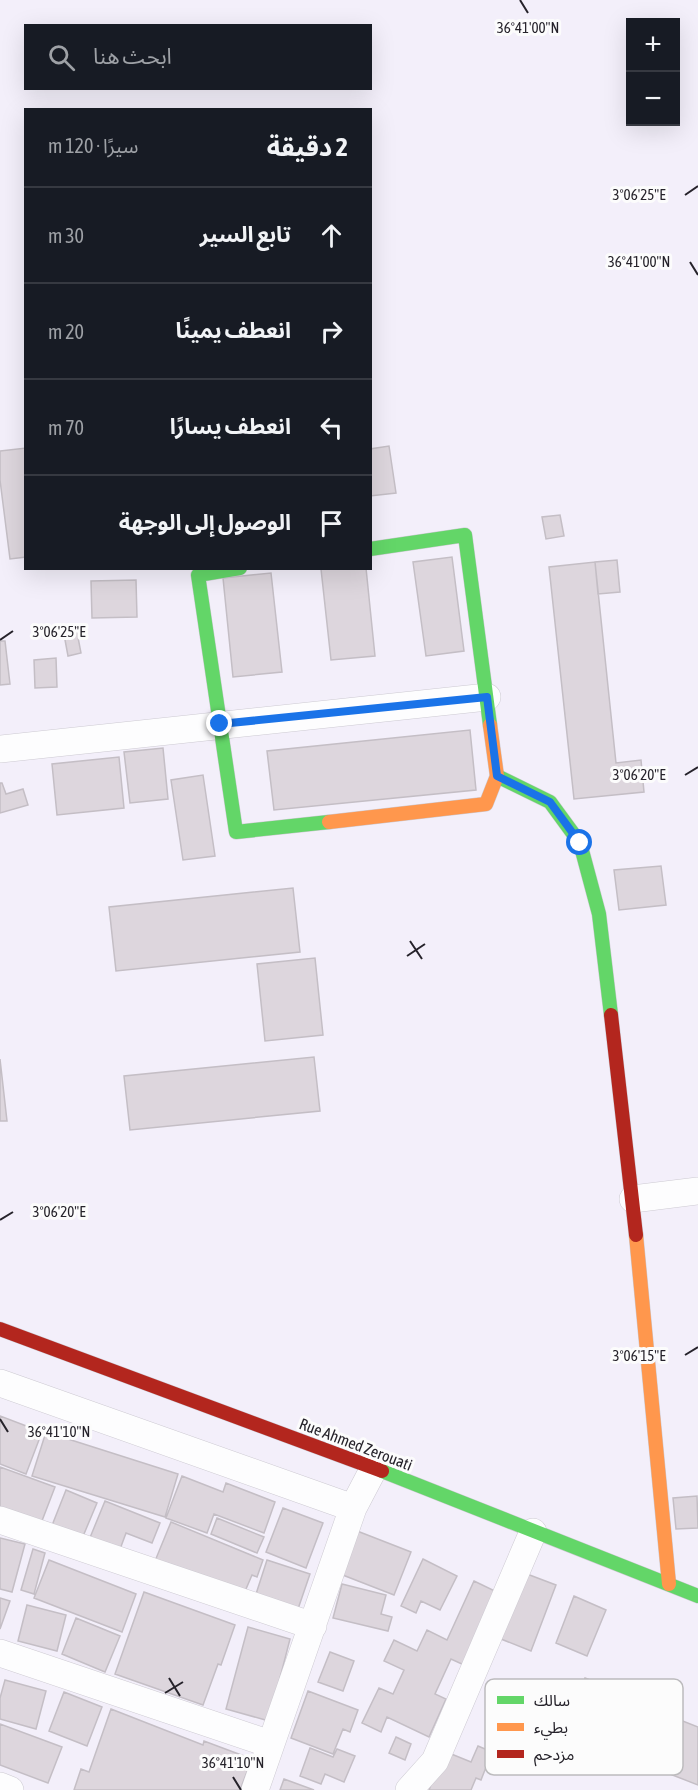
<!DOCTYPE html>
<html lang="ar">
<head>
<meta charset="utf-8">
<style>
  :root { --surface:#171b24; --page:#242831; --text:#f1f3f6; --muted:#9ea1a6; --line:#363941 }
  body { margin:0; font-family:"Asap Condensed","Noto Sans Arabic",sans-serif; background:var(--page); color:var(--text); direction:rtl }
  .controls { position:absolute; right:18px; top:18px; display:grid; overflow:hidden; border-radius:0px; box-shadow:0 6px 24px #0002 }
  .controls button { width:54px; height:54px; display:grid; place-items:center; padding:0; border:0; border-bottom:2px solid var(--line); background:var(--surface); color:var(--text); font:30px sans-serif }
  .stop { position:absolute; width:18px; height:18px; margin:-14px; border:4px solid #1a73e8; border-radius:50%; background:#fff }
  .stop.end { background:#1a73e8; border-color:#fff; box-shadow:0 2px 6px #0008 }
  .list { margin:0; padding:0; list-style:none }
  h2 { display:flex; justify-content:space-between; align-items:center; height:78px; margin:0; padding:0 24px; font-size:26px }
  h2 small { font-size:20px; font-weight:400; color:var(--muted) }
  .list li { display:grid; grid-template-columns:39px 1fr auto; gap:18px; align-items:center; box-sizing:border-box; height:96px; padding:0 24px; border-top:2px solid var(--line) }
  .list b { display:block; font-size:22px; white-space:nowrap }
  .list em { font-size:20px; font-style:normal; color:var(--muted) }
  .icon { flex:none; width:33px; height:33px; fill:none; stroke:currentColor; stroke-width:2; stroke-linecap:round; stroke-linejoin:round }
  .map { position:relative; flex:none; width:698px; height:1790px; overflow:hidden; direction:ltr }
  .search { position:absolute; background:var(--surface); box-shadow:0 6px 24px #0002; left:24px; top:24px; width:348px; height:66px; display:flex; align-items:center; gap:15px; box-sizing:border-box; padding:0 21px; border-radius:0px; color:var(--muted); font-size:22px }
  .panel { position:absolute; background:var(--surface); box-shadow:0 6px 24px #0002; left:24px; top:108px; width:348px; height:462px; border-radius:0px; direction:rtl }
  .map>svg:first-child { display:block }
</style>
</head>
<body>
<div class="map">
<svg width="698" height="1790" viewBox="0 0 698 1790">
  <rect width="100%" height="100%" fill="#f3effa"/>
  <path fill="#ddd6dd" stroke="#c4bec5" stroke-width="1.5" d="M389,446l7,47 -26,3v-47z
    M26,448v109l-16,2 -10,-79v-29z
    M560,515l4,21 -18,3 -4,-22z
    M452,557l12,94 -38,5 -13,-94z
    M617,560l3,32 -22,2 -3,-32z
    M595,562l21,201 25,-3 3,32 -70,7 -25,-232z
    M366,568l9,88 -44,4 -10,-91z
    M271,573l11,99 -49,5 -10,-99z
    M136,580l1,37 -45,1 -1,-37z
    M76,627l5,26 -13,3 -5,-27z
    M0,641h5l5,43 -10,1z
    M56,658l1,29 -22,1 -1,-28z
    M470,730l6,60 -202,20 -7,-59z
    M163,748l5,51 -38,4 -6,-51z
    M119,757l5,51 -67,7 -5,-51z
    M203,775l12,81 -32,4 -12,-80z
    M0,783h2l4,11 17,-5 5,16 -28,8z
    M661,866l5,39 -47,5 -5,-40z
    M293,888l7,64 -184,19 -7,-64z
    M315,958l8,77 -58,6 -8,-77z
    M314,1057l6,54 -190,19 -6,-54z
    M0,1059l7,62h-7z
    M0,1416l42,16 -16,42 -26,-10z
    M46,1432l132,42 -13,43 -133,-41z
    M0,1467l55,20 -15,39 -40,-15z
    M182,1476l41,16 3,-9 49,19 -11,31 -50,-19 -7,19 -41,-15z
    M66,1490l31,13 -16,38 -30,-13z
    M697,1496l1,32 -22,1 -3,-31z
    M105,1501l55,22 -8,20 -26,-10 -7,19 -30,-12z
    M283,1508l40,15 -17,45 -40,-16z
    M217,1518l47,19 -7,16 -46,-19z
    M171,1522l92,38 -6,17 -5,-2 -9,21 -88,-35z
    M352,1529l59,23 -17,43 -59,-23z
    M0,1538l25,6 -13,48 -12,-3z
    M33,1549l12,4 -11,41 -13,-4z
    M423,1559l34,17 -17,34 -19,-9 -5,12 -15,-7z
    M49,1560l87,34 -14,38 -88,-34z
    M267,1560l43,14 -12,35 -42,-15z
    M527,1574l29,11 -25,66 -30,-12z
    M474,1581l23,11 -33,73 -13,-6 -16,35 11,5 -17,38 -42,-20 -6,15 -19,-9 17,-35 14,6 11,-24 -20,-9 10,-21 23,11 10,-21 20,10z
    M342,1584l44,11 -5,19 11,3 -4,14 -55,-13z
    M144,1592l91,33 -14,40 -3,-1 -15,41 -88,-31z
    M574,1596l32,14 -19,46 -31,-13z
    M0,1598l10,3 -10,28z
    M27,1605l39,10 -9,36 -39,-10z
    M76,1618l44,18 -15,36 -43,-18z
    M248,1627l42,12 -21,82 -43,-12z
    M330,1652l24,9 -11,30 -25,-9z
    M585,1678l51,20 -18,47 -51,-20z
    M5,1680l41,11 -10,38 -36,-10v-21z
    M308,1691l50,19 -8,22 -7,-3 -10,25 -42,-16z
    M64,1692l38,15 -15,39 -38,-15z
    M111,1709l92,36 1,-4 48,18 -12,31h-166l7,-21 8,3z
    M660,1712l38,15v58l-69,-27 12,-29 11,5z
    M0,1724l62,23 -14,36 -48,-18z
    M396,1737l15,7 -6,16 -16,-7z
    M478,1746l14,6 -11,28 -5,-2 -5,12h-42l15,-39 27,11z
    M310,1748l23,9 4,-8 18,7 -11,26 -19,-8 -4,10 -21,-8z
    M284,1779l30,11h-34z"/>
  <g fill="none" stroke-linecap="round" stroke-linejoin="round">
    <g stroke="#cdcad2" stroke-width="28">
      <path id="street" d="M0,749l487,-52
        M633,1199l65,-8
        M0,1383l353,125
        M0,1520l313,106
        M0,1653l270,91
        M0,1786l10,4
        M255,1790l98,-282 21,-40
        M409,1790l26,-29 98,-229"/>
    </g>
    <g stroke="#cdcad2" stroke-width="15">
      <path id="fast" d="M370,549l95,-14 25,190
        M240,568l-42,7 38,257 93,-10
        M497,776l53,26 30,41 19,71 12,101
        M382,1471l316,125"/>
    </g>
    <g stroke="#cdcad2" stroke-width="15">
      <path id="slow" d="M329,822l157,-18 11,-28 -7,-51
        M636,1235l33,349"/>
    </g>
    <g stroke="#cdcad2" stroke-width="15">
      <path id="jam" d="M611,1015l25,220
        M0,1329l382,142"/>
    </g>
    <use href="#street" stroke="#fdfdfe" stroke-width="27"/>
    <use href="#fast" stroke="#63d668" stroke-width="14"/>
    <use href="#slow" stroke="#ff974d" stroke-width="14"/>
    <use href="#jam" stroke="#b3261e" stroke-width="14"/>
  </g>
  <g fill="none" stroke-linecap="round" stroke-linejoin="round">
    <path stroke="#1a73e8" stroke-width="8" d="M220,724l267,-27 10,79 53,26 30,41"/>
  </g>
  <path fill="none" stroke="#26232b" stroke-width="2" d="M520,0l8,13M685,195l13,-9M690,262l8,13M0,640l13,-9M685,775l13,-8M410,941l12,18M407,956l18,-12M0,1220l13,-8M685,1355l13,-8M0,1419l8,13M169,1678l11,18M165,1693l18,-11M233,1777l8,13"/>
  <g text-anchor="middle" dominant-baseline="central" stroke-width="6" stroke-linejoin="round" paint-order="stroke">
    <g font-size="16" fill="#26232b" stroke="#fcfcfc">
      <text transform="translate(356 1444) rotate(21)">Rue Ahmed Zerouati</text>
    </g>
  </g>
  <rect x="485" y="1679" width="198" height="96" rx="9" fill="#fcfcfc" stroke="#bcbbbd" stroke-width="1.5"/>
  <rect x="497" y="1696" width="27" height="8" fill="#63d668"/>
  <rect x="497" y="1723" width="27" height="8" fill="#ff974d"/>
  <rect x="497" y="1750" width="27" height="8" fill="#b3261e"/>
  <g font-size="16" fill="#26232b">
    <text x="534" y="1706">سالك</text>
    <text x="534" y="1733">بطيء</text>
    <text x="534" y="1760">مزدحم</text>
  </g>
  <g font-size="15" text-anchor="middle" fill="#26232b" stroke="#fcfcfc" stroke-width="6" stroke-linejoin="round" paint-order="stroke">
    <text x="528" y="33">36°41'00"N</text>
    <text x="639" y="200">3°06'25"E</text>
    <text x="639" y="267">36°41'00"N</text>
    <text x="59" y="637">3°06'25"E</text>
    <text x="639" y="780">3°06'20"E</text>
    <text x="59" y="1217">3°06'20"E</text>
    <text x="639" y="1361">3°06'15"E</text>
    <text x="59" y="1437">36°41'10"N</text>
    <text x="233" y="1768">36°41'10"N</text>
  </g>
</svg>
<div class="controls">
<button>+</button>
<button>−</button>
</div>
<div class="stop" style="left:580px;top:843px"></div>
<div class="stop end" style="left:220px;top:724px"></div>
<div class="search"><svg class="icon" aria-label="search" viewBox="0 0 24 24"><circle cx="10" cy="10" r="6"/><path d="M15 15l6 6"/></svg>ابحث هنا</div>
<section class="panel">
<h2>2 دقيقة<small>سيرًا · 120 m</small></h2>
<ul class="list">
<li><svg class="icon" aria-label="ahead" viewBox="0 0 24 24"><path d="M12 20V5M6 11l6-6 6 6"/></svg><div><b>تابع السير</b></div><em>30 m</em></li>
<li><svg class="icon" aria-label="right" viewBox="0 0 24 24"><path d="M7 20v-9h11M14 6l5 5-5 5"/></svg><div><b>انعطف يمينًا</b></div><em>20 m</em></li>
<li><svg class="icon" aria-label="left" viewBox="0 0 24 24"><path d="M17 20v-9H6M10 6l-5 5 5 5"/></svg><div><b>انعطف يسارًا</b></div><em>70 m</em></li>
<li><svg class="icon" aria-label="arrive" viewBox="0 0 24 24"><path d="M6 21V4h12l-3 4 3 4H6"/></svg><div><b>الوصول إلى الوجهة</b></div></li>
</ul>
</section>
</div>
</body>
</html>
